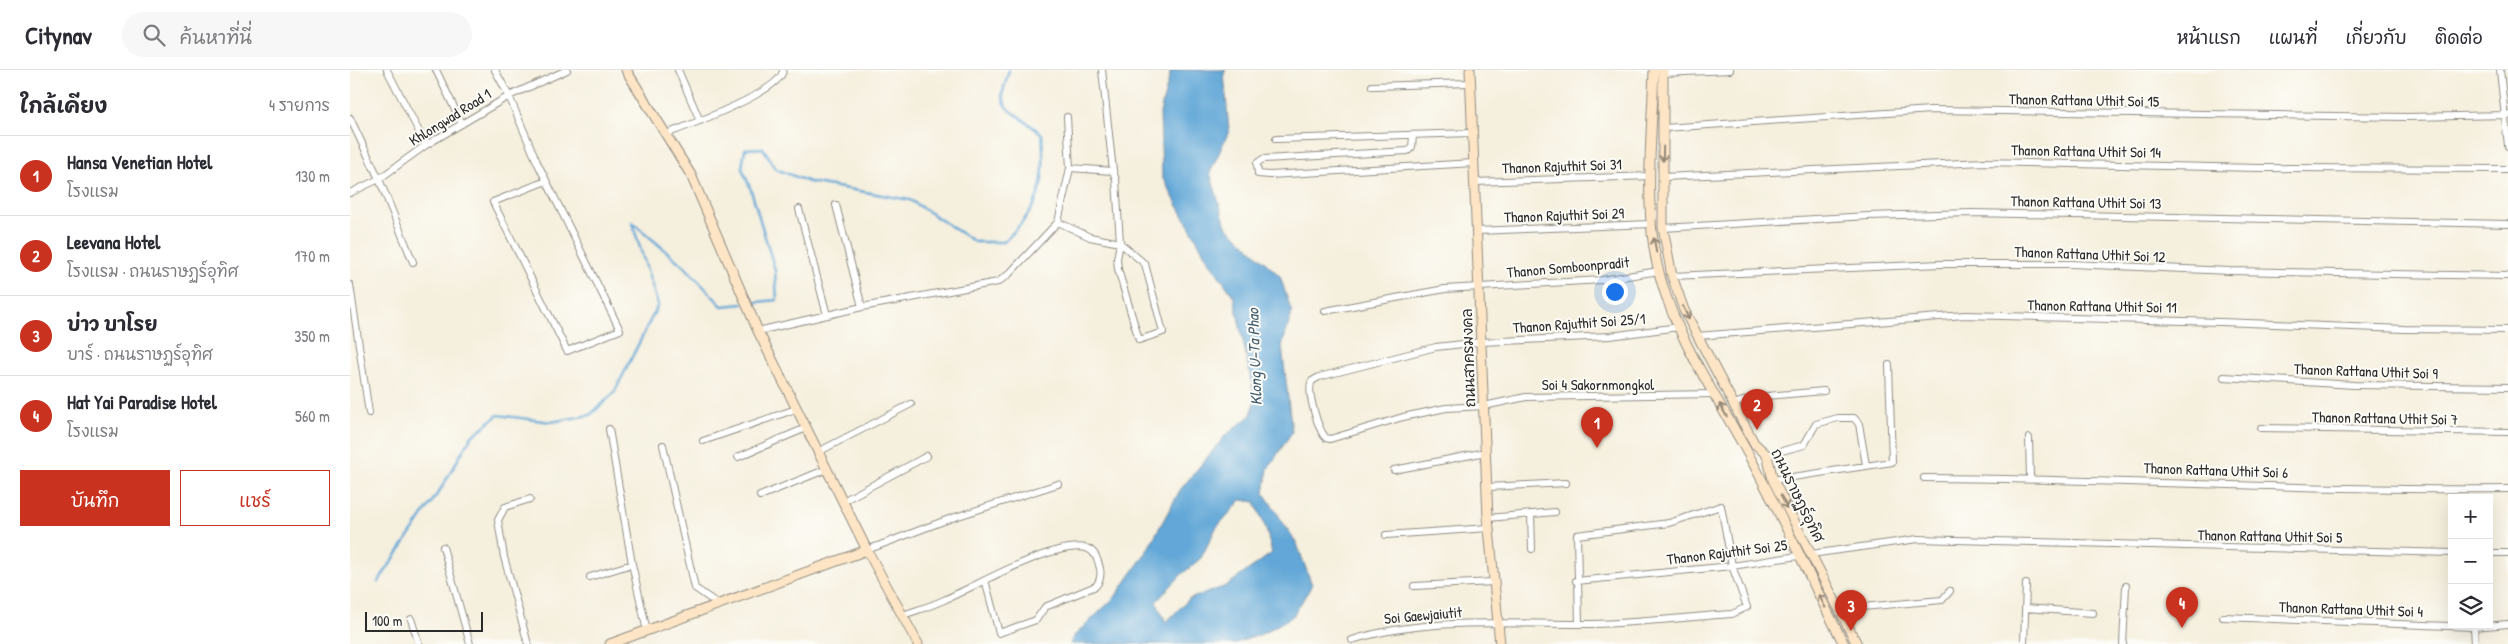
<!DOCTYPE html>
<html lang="th">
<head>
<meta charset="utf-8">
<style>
  :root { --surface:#fff; --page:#f7f7f7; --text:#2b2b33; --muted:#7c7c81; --line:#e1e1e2; --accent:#c8321e }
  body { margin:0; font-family:"Patrick Hand","Playpen Sans Thai",sans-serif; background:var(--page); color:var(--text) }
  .controls { position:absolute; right:15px; bottom:15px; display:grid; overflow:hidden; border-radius:0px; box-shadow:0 5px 20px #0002 }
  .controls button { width:45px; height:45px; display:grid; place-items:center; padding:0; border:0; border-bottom:1px solid var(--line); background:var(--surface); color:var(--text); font:25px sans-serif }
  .scale { position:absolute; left:15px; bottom:12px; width:118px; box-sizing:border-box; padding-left:5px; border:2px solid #2b2b2b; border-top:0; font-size:14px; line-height:18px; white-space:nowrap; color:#2b2b2b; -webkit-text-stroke:4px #fdfcf7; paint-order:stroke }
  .you { position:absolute; left:1264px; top:221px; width:18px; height:18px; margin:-12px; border:4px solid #fff; border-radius:50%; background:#1a73e8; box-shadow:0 0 0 8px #1a73e833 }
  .badge { display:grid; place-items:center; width:32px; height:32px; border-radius:50%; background:var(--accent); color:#fff; font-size:16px; font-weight:700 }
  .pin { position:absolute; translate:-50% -41px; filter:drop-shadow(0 1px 2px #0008) }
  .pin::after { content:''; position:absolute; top:26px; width:18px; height:15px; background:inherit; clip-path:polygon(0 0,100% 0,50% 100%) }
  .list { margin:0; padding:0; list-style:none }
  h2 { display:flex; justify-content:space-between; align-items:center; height:65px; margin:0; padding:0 20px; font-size:21px }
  h2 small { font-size:16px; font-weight:400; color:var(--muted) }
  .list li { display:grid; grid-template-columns:32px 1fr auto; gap:15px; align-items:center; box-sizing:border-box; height:80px; padding:0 20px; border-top:1px solid var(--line) }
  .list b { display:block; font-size:19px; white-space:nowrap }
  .list p { margin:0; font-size:16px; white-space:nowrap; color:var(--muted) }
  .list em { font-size:16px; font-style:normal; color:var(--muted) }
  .actions { display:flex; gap:10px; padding:15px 20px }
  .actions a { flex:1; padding:11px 0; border:1px solid var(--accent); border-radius:0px; text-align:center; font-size:18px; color:var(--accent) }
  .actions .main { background:var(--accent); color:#fff }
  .icon { flex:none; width:28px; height:28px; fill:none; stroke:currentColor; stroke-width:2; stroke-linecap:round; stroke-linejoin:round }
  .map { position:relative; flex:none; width:2158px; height:574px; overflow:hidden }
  header { display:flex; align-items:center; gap:30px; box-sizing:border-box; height:70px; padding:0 25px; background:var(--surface); border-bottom:1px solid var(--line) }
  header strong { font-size:24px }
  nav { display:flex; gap:28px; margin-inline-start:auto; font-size:18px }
  .search { width:350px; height:45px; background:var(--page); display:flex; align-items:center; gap:12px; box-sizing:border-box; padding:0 18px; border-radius:28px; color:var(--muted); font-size:19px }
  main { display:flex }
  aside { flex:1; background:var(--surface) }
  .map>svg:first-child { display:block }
</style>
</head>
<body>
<header>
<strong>Citynav</strong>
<div class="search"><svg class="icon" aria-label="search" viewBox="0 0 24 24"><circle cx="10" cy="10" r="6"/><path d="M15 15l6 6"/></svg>ค้นหาที่นี่</div>
<nav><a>หน้าแรก</a><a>แผนที่</a><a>เกี่ยวกับ</a><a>ติดต่อ</a></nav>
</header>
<main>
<aside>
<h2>ใกล้เคียง<small>4 รายการ</small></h2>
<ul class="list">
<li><span class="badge">1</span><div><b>Hansa Venetian Hotel</b><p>โรงแรม</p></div><em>130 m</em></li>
<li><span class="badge">2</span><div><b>Leevana Hotel</b><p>โรงแรม · ถนนราษฏร์อุทิศ</p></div><em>170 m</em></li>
<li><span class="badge">3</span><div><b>บ่าว บาโรย</b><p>บาร์ · ถนนราษฏร์อุทิศ</p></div><em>350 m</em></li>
<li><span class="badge">4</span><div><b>Hat Yai Paradise Hotel</b><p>โรงแรม</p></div><em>560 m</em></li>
</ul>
<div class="actions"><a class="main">บันทึก</a><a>แชร์</a></div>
</aside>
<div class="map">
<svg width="2158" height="574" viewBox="0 0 2158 574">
  <rect width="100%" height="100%" fill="#fdfcf7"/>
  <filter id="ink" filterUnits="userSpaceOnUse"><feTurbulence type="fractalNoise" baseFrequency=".02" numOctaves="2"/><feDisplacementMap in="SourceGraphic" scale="10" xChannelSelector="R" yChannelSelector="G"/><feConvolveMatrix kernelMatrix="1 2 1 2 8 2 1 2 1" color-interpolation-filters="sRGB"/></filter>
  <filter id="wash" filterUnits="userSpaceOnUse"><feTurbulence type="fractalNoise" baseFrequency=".0096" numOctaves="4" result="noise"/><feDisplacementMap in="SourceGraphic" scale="20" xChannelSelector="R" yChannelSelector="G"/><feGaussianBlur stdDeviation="1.12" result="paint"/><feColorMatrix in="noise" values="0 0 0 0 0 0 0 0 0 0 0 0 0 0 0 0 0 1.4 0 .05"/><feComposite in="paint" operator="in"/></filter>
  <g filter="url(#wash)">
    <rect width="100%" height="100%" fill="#f5efdd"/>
    <path fill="#62a7d7" stroke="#466981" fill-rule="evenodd" d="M821,0h55l-2,3 5,58 -19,42 16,53 54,50 12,37 -10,33 10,86 -24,37 -4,24 33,51 15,41 -19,31 -29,17 -30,11h-164l3,-7 42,-40 30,-43 35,-64 45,-54 26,-21 4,-16 -21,-102 -26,-37 -46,-83 -2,-64zM891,430l14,2 11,27 6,24 -46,33 -37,13 -23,23 -10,-20 25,-27 20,-17 15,-30z"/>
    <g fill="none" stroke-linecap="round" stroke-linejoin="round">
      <path stroke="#62a7d7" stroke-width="2.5" d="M398,233l29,-3 -2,-30 -24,-80 -9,-22 3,-19 18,-1 13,21 33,13 101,18 65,42h29c37,-37 42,-55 38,-108l-36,-27 -4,-12 7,-25
        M28,512l64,-95 29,-50 27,-22 53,7 39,-7 24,-22 44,-88 -26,-83 55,47 35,37 21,-2"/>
    </g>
  </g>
  <g filter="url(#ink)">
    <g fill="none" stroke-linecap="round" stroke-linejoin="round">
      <g stroke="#908d84" stroke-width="8">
        <path id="street" d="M37,0l39,75
          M86,0l26,54
          M145,0l14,26 28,66 83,168 -53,21 -74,-149 53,-21
          M328,0l22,51
          M2150,0l8,76
          M1313,3l67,-3
          M1022,16l98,-3
          M0,48l29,61 34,83
          M1314,58l267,-18 476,7 101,-2
          M316,64c21,-8 116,-43 117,-64
          M1063,66l-1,11 -4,4 -145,8 -6,4 1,11 12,1 204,-12
          M926,69l196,-6
          M720,98l43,3
          M1313,107l321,-15 276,6 248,1
          M1124,112l177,-6
          M0,123l29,-14 47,-34 83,-49 58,-26
          M486,135l26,102
          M449,139l28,106
          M708,152l12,-54 -3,-51
          M1313,158l205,-12 104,-3 536,11
          M1127,161l174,-7
          M1322,206l269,-12h130l159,7 278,5
          M0,215l19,128
          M975,241l120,-22 157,-9 57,-9
          M1329,257l-69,9 -129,6 -45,5 -117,30 -7,4c-6,9 6,49 14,57l4,1 73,-22 43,-9 38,-2 42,-9 188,-3
          M408,261l104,-24 136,-25 11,-8 49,-52 32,15 30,6 25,21 18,68 -24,8 -21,-71 -1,-10 3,-16 -4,-63 -3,-9 -11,-101
          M1347,266l268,-21 256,7 183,7 104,1
          M1874,307l130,8 154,2
          M1383,334l23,-7 68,-6
          M1911,358l247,4
          M259,359l23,135 15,67
          M1679,368l1,40
          M353,371l93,-32
          M313,375l32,143 23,16
          M468,382l93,-48
          M1417,385l37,-10 12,-21 22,-6h16l5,6 7,41
          M388,387l68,-29
          M1044,400l92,-18
          M1574,408c194,1 389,13 584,11
          M1423,410l119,-18 -3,-97
          M1137,417l79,-4
          M410,426l67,-27
          M493,431l84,-45
          M1181,444l1,35
          M1138,448l67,-6
          M1036,465l103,-7
          M93,477l27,97
          M517,480l82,-31 109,-35
          M2139,483h19
          M1461,484l107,-15 534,14
          M240,507l42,-13
          M1226,511l156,-15 66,-10
          M1064,516l79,-4
          M1675,538l68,5
          M1489,539l103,-9 8,-9
          M553,545c14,-5 29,-9 43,-16 32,-14 107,-58 140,-51 8,2 11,9 13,17 3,8 2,14 -3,21l-51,21 -9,13 -37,13 -14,-53
          M1873,547l251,10 34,-3
          M61,549l8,25
          M2124,557l1,17
          M1002,570c76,-24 162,-15 241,-16 46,-1 93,-7 139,-10l15,-7 -15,-41 -11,-60 -52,17 -92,12 2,88
          M178,574l-24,-87 -6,-37 7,-13 25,-8
          M1674,574l2,-60
          M1773,574l3,-58"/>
      </g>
      <g stroke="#908d84" stroke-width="11">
        <path id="secondary" d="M276,0l65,105 67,156 109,219 51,94
          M1120,0l18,448 12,126
          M1304,0c-2,66 -12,146 7,210 19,67 62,125 93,185 32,59 59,120 90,179
          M1313,0v158l9,48 12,34 70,133 13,12 6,25 84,164
          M260,574l257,-94"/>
      </g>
      <use href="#street" stroke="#fff" stroke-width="6"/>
      <use href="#secondary" stroke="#fde5c5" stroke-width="9"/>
    </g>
    <defs><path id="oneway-shaft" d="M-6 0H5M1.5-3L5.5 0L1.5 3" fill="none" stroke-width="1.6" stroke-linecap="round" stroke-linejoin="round" transform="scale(1.25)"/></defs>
    <g stroke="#948878">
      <use href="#oneway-shaft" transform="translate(1313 84) rotate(91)"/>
      <use href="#oneway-shaft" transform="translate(1305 175) rotate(-99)"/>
      <use href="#oneway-shaft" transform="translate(1336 243) rotate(66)"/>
      <use href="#oneway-shaft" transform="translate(1373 340) rotate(-119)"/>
      <use href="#oneway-shaft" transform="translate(1434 432) rotate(63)"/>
      <use href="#oneway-shaft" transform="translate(1472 531) rotate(-117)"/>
    </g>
  </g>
  <g text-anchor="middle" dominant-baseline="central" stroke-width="4" stroke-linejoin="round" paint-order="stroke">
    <g font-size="15" fill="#2b2b2b" stroke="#fdfcf7">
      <text transform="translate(1734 30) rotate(1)">Thanon Rattana Uthit Soi 15</text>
      <text transform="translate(100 47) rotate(-32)">Khlongwad Road 1</text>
      <text transform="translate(1736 81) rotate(1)">Thanon Rattana Uthit Soi 14</text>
      <text transform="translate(1212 96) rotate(-2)">Thanon Rajuthit Soi 31</text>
      <text transform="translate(1736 132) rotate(1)">Thanon Rattana Uthit Soi 13</text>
      <text transform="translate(1214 145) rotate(-2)">Thanon Rajuthit Soi 29</text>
      <text transform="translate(1740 184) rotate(2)">Thanon Rattana Uthit Soi 12</text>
      <text transform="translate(1218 197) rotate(-5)">Thanon Somboonpradit</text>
      <text transform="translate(1752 236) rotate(1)">Thanon Rattana Uthit Soi 11</text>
      <text transform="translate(1229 253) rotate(-4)">Thanon Rajuthit Soi 25/1</text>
      <text transform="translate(1118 288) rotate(-92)">ถนนสาครมงคล</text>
      <text transform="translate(2016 301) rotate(2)">Thanon Rattana Uthit Soi 9</text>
      <text x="1248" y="314">Soi 4 Sakornmongkol</text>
      <text transform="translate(2035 348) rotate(1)">Thanon Rattana Uthit Soi 7</text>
      <text transform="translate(1866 400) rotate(2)">Thanon Rattana Uthit Soi 6</text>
      <text transform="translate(1448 425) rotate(64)">ถนนราษฏร์อุทิศ</text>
      <text transform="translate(1920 466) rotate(1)">Thanon Rattana Uthit Soi 5</text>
      <text transform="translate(1377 482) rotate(-7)">Thanon Rajuthit Soi 25</text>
      <text transform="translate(2001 539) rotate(2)">Thanon Rattana Uthit Soi 4</text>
      <text transform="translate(1073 545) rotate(-5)">Soi Gaewjaiutit</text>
    </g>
    <g font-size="16" font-style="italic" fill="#415d70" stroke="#fdfcf7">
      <text transform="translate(904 287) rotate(-92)">Klong U-Ta Phao</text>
    </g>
  </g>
</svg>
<div class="controls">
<button>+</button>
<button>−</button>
<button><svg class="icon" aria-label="layers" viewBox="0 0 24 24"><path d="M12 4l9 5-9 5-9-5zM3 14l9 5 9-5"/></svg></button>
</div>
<div class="scale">100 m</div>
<div class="you"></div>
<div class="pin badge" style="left:1247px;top:378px">1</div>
<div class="pin badge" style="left:1407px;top:360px">2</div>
<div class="pin badge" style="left:1501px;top:561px">3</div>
<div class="pin badge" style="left:1832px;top:558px">4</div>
</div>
</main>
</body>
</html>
